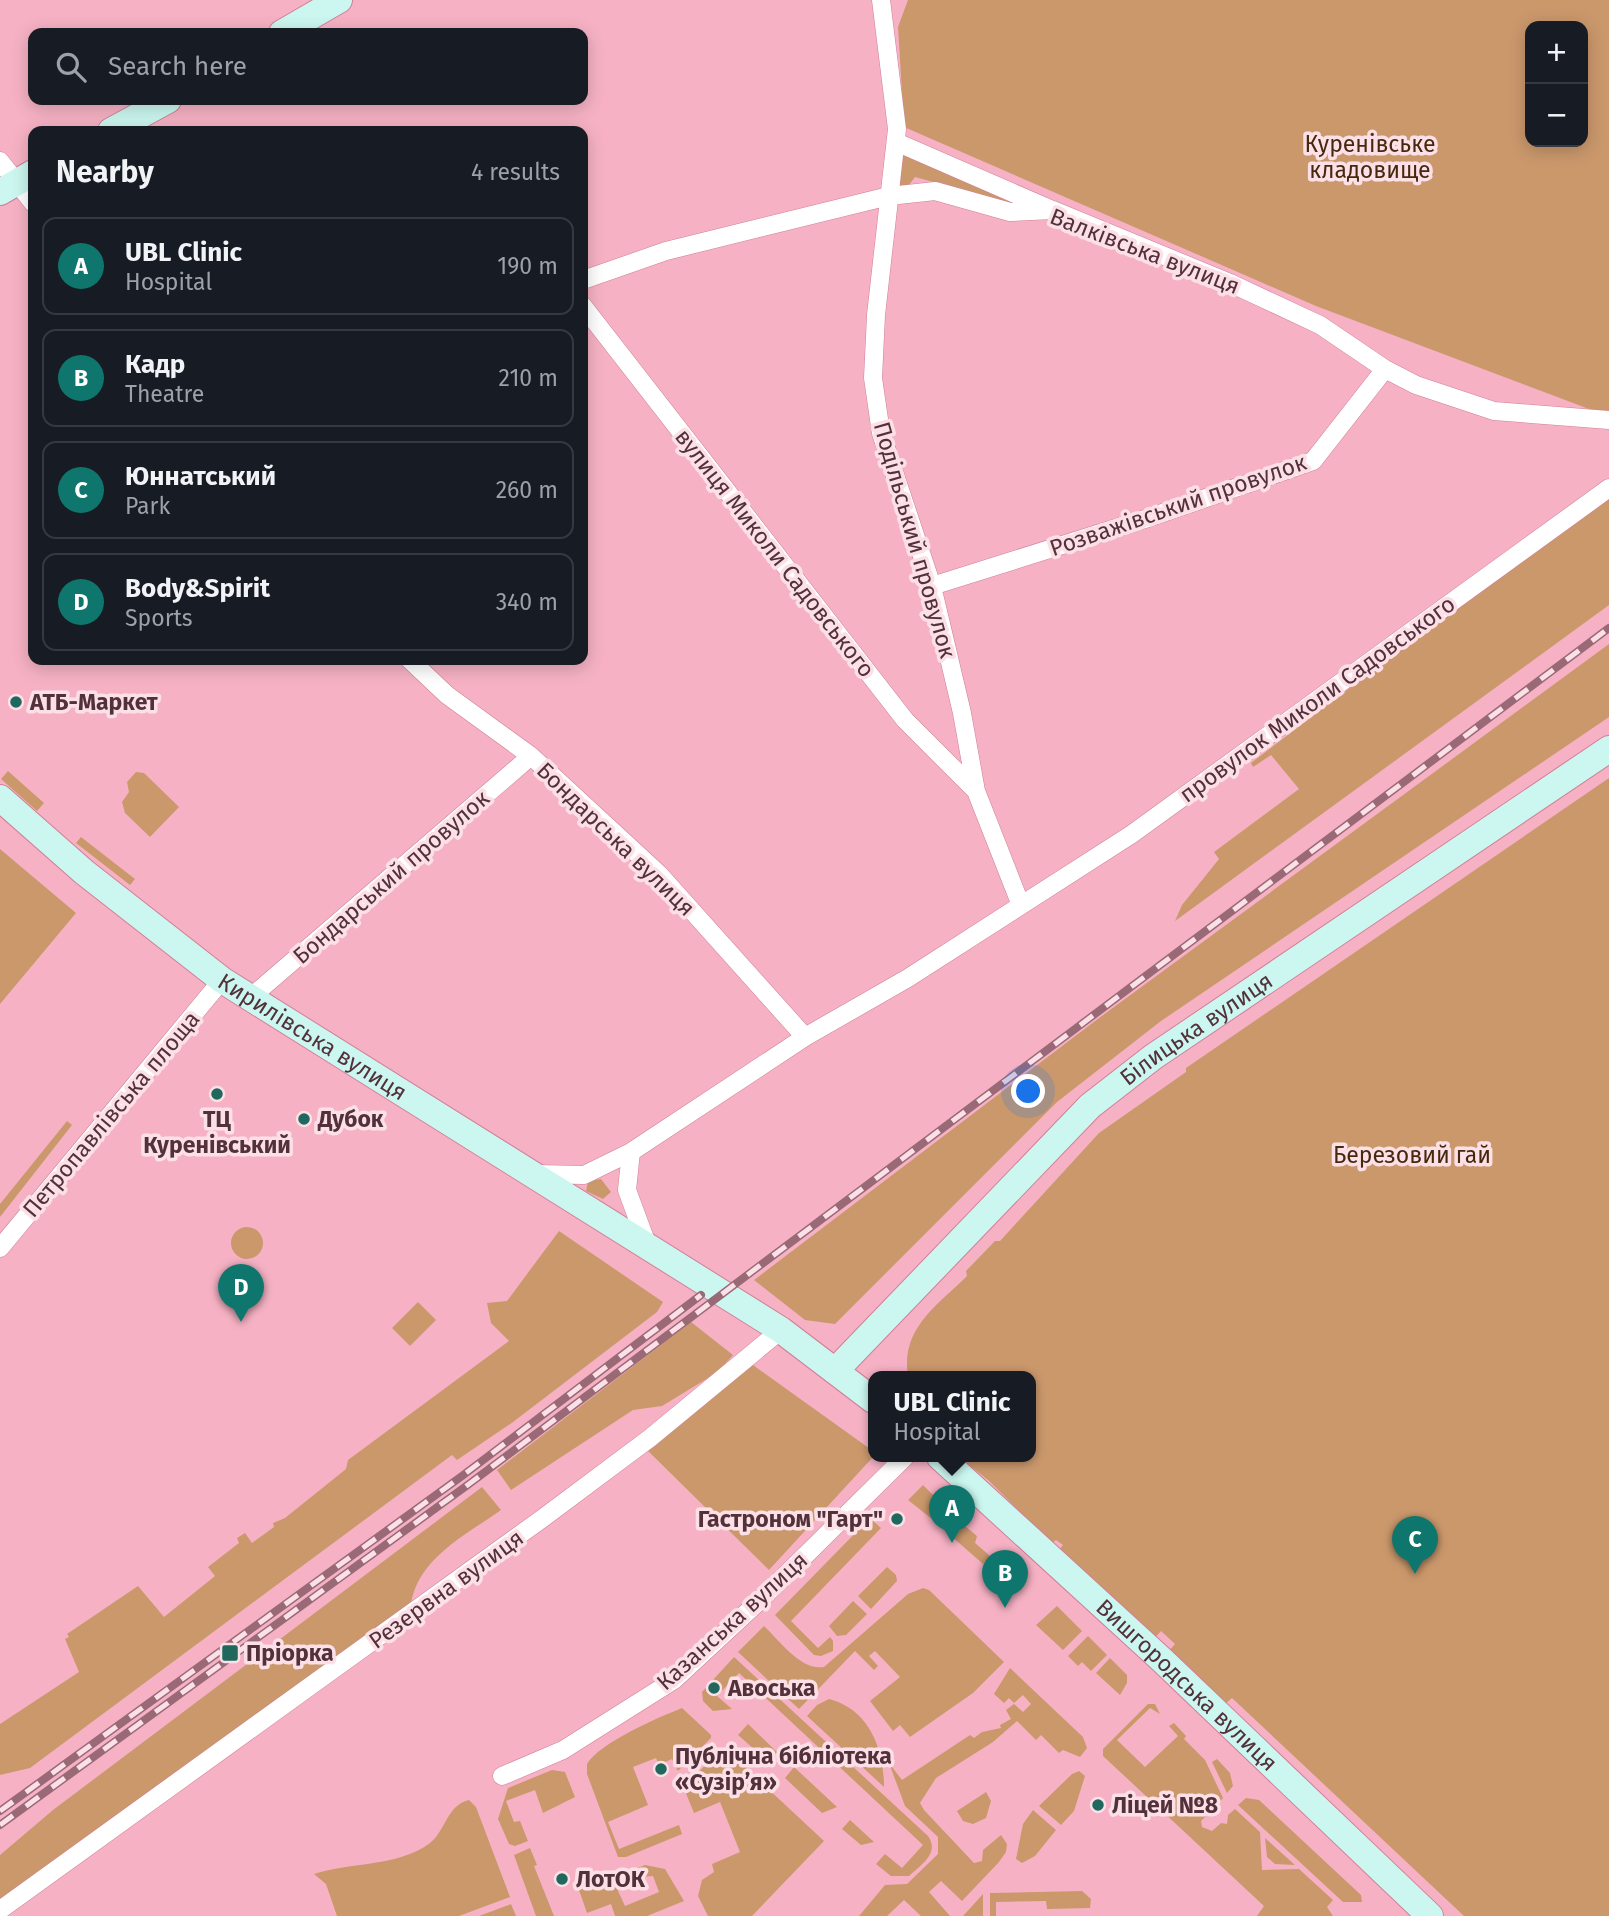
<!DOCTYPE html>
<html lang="en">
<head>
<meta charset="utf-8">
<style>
  :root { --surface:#171b24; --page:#242831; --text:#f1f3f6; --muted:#9ea1a6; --line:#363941; --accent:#0f766e }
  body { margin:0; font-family:"Fira Sans",sans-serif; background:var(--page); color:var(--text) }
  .controls { position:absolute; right:21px; top:21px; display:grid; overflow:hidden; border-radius:14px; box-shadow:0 4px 18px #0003 }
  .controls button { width:63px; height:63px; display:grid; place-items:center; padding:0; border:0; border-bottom:2px solid var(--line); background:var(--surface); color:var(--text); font:35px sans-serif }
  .you { position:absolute; left:1029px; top:1092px; width:24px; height:24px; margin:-18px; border:5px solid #fff; border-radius:50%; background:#1a73e8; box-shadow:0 0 0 10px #1a73e833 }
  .badge { display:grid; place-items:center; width:46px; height:46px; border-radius:50%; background:var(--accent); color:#fff; font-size:23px; font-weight:700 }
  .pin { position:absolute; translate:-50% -58px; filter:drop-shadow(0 2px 4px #0008) }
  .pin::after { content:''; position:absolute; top:37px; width:24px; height:21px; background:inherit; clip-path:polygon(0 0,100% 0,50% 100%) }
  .popup { position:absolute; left:868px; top:1371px; width:168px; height:91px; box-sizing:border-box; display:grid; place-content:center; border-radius:14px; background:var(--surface); filter:drop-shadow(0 2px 5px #0005); font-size:23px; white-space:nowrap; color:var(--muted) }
  .popup b { font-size:26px; color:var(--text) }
  .popup::after { content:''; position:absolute; left:50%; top:100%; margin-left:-14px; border:14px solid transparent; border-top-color:var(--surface) }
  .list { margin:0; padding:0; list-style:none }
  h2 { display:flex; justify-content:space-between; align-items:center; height:91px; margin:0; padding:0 28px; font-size:30px }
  h2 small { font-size:23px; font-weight:400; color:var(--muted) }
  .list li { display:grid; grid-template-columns:46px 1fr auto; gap:21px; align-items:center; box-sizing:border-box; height:98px; margin:0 14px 14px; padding:0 14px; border:2px solid var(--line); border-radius:14px }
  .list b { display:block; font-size:26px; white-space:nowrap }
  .list p { margin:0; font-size:23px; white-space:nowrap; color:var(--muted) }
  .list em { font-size:23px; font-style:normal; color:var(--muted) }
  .icon { flex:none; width:38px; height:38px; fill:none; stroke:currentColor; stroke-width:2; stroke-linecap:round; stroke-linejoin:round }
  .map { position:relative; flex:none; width:1609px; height:1916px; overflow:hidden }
  .search { position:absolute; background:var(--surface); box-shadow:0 4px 18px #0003; left:28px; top:28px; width:560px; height:77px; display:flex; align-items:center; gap:18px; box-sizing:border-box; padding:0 24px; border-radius:14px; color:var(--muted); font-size:26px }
  .panel { position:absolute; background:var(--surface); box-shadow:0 4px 18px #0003; left:28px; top:126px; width:560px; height:539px; border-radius:14px }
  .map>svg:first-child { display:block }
</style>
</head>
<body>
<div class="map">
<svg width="1609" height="1916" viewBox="0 0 1609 1916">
  <rect width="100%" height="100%" fill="#f6b2c4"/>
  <path fill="#cb986c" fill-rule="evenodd" d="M908,0h701v413l-4,2 -289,-109 -412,-179 -6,-100zM1530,26h53v116h-53z
    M907,152l112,49 -2,4 -102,-28 -9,12 -8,-1 1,-33z
    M1609,492v113l-434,316 7,-16 37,-46 -5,-7 85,-63 -28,-34 -18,12 -2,-4z
    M1609,644v73l-448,304 -104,81 -222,222 -30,-4 -51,-40 345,-262z
    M8,771l36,32 -7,8 -36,-32z
    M136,772l8,1 35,34 -29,30 -25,-24 -3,-11 7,-10 -2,-10z
    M1609,778v1138h-145l-232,-218 -8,7 -58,-51 9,-10 -14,-13 -8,9 -94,-90 4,-5 -7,-5 -4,3 -64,-63 -29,-23h72v-80h-123c-8,-49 30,-72 59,-101l-1,-5 29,-30h5l99,-108 87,-61v-4z
    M81,837l54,42 -5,6 -54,-42z
    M0,849l76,64 -76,91z
    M67,1121l5,4 -72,92v-13z
    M601,1179l10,13 -8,7 -17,-8 2,-10z
    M231 1243a16 16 0 1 1 32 0a16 16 0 1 1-32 0Z
    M559,1231l104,71 -6,10 -144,110 -56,38 -5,-5 -422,313 -30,7v-51l79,-52 -14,-33 4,-2 -2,-3 71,-48 26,31 51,-41 -7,-9 31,-24 -2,-5 8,-5 7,10 22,-16 -1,-4 12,-5 61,-49 2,-9 161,-119 -18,-18 -4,-20 20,-2z
    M418,1302l18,18 -26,26 -18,-18z
    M691,1322l42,33 -15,17 -56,34 -29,4 -122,80 -14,-20z
    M753,1365l120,86v6l-104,113 -124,-122z
    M923,1485l26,26 -12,12 -29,-23z
    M482,1487l19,23c-35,25 -83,48 -90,94l-411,299v-48l53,-45z
    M953,1516l24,20 -2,7 15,13 -7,8 -41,-36z
    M870,1518l11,10 -90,93 27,27 12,-11 3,4v10l-12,5 -7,-1 -39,-40z
    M887,1567l9,8 1,6 -26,28 -13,-13z
    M923,1588l6,2 75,72 -31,31 -63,44 -10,-12 -7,6 -23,-30 30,-24 -25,-26 -6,5 9,10 -4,4 -19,-19 -56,58 -61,-57 26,-26c16,15 37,45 60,41l84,-73z
    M853,1601l14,13 -21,21 -9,1 -8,-10z
    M1057,1606l25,25 -19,19 -27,-25z
    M1088,1636l19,19 -16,16 -9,-9 -4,4 -10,-10z
    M734,1657l194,179c12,17 -7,29 -19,40h-18l-15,-12 9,-10 17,14 21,-23 -184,-172 -22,23 15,13 -19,2 -10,-10 -1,-9z
    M1110,1658l17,17v8l-7,12 -24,-22z
    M1010,1668l73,69 4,11 -7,9 -17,-7 -4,3 -18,-18 -5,5 -19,-19 -24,21 -57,36 -16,25 4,7 50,53 8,-2 1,-11 18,-15 6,9 -1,8 -7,10 -37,39 -21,-20 -12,11 21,24h-29l-17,-16 -17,16h-28l26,-31 22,-1 31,-30v-17l-33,-31 -16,-43 13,17 68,-45 4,3 8,-6 19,-4 -1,-3 11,-6 -5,-9 8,-6 9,8 8,-8 -8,-9 -9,8 -5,-5 -5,5 -10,-9z
    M829,1699c40,10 55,50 55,88l-77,-71 10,-11z
    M1148,1704h7l5,10 -10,-6 -33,32 28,27 33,-31 -9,-10 5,-3 12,13 -2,3 21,21 18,38 -6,6 -10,1 2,8 -8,8 1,6 10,4 9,-8 6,1 1,-9 7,-6 25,23 2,38 37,-1 34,31 -6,7 6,9h-76l7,-10 -161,-150v-7z
    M682,1708l29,27v3l-33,33 -6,-12 -13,6 -3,-7 -23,9 15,38 -40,17 11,27 60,-24 3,9 -56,23h-8l-31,-83v-10c12,-21 72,-47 95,-56z
    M748,1724l30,29 -15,4 -25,-22z
    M721,1751h8l36,33 -12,9 12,-7 59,55 -72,75h-44l-10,-20 4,-16 12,-8 -2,-8 28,-12 -20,-50 -26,11 -11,-27z
    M1217,1759l13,14 3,13 -6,7 -15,-31z
    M794,1767l43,40 -15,6 -37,-35z
    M552,1770l13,2 10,25 -32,16 -8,-23 -29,11 8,21 6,-1 8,20 -13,5 -6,-2 -11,-25 10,-31z
    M1079,1771l6,5 -11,35 -13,14 -22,-19 33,-32z
    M986,1792l5,9 -5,17 -13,6 -10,-3 -6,-10z
    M1246,1798l13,2 102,95 1,7h-19l-105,-97z
    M469,1800l7,7 34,90 -51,19h-122l-11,-32 -12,-10c36,-12 84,-7 116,-31 16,-13 17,-38 39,-43z
    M1033,1810l23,20 -21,26 -13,7 -6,-4 7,-35z
    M850,1820l24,22 -13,3 -19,-16z
    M1265,1838l30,27 -20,-1 -8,-7z
    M530,1848l7,17 -3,1 20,50h-18l-22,-61z
    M645,1865l20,4 19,32 -37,15h-32l-4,-12 -24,9 -8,-23 33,-12 13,28 34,-14 -6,-16 -25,2 -2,-5z
    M1082,1891l9,8 -1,9 -43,1 -1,-8 -50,1v14h-6v-23z
    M983,1894v22h-20z
    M511,1904l5,12h-37z"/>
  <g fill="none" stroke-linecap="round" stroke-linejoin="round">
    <g stroke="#d07f97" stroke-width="19">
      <path id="minor" d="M881,0l16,129 -21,186 -3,63 8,55 51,153 30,127 14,78 44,112
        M896,142l154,67
        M0,161l33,42
        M583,280l83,-29 223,-55 46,-5 75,21 43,-2 177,73 90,42 65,44 31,16 78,26 115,9
        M583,306l322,414 71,71
        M932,586l213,-67 168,-58 72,-92
        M410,660l37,35 84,61 128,118 146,163
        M250,998l281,-242
        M631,1152l-4,38 20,54
        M535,1174l49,1 47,-23 174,-115 103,-59 224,-144 477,-346
        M0,1248l222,-268
        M502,1776l61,-26 111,-70 84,-78 147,-145
        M0,1910l543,-392 107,-80 131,-108"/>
    </g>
    <g stroke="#d07f97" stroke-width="28">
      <g id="secondary">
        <path d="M282,33l57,-33"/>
        <path d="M111,131l57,-31"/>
        <path d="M0,192l33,-19"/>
        <path id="s1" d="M0,798l84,74 138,108 559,350 92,70"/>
        <path id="s2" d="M835,1371l255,-265 63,-49 456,-308"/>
        <path id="s3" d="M940,1457l222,203 268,256"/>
      </g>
    </g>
    <use href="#minor" stroke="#fff" stroke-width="18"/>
    <use href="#secondary" stroke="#ccf7f0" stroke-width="26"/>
    <g stroke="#996976" stroke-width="8">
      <path id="rail" d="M0,1811l462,-335 239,-181
        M0,1825l469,-341 1140,-856"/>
    </g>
    <use href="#rail" stroke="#fce0e7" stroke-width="5" stroke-dasharray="16" stroke-linecap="butt"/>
  </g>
  <g fill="#20685d" stroke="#fce0e7" stroke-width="2.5">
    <circle cx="16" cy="702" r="7"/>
    <circle cx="217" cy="1094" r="7"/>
    <circle cx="304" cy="1119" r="7"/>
    <circle cx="897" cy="1519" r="7"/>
    <rect x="221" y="1644" width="18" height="18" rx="3.5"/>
    <circle cx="714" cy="1688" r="7"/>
    <circle cx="661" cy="1769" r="7"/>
    <circle cx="1098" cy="1805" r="7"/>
    <circle cx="562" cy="1879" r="7"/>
  </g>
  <g text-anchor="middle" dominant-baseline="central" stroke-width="7" stroke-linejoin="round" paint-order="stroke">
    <g font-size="23" fill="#46280c" stroke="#fce0e7">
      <text x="1370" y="144">Куренівське<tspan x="1370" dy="26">кладовище</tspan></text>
      <text x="1412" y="1155">Березовий гай</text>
    </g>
    <g font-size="23" fill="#53313b" stroke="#fce0e7">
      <text transform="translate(1145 251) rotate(21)">Валківська вулиця</text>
      <text transform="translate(1178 505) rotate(-19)">Розважівський провулок</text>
      <text transform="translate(915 540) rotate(74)">Подільський провулок</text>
      <text transform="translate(775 553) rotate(52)">вулиця Миколи Садовського</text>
      <text transform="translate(1317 699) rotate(-36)">провулок Миколи Садовського</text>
      <text transform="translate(616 839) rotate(44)">Бондарська вулиця</text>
      <text transform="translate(391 877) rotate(-41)">Бондарський провулок</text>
      <text stroke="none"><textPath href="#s2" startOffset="499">Білицька вулиця</textPath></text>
      <text stroke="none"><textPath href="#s1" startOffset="394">Кирилівська вулиця</textPath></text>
      <text transform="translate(111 1114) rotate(-50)">Петропавлівська площа</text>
      <text transform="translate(446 1589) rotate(-36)">Резервна вулиця</text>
      <text transform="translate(732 1621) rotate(-42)">Казанська вулиця</text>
      <text stroke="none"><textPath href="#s3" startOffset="336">Вишгородська вулиця</textPath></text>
    </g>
    <g font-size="23" font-weight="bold" fill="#53313b" stroke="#fce0e7" text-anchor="start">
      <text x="30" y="702">АТБ-Маркет</text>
      <text x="217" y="1119" text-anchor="middle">ТЦ<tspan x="217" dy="26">Куренівський</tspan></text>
      <text x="318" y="1119">Дубок</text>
      <text x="883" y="1519" text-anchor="end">Гастроном "Гарт"</text>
      <text x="246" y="1653">Пріорка</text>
      <text x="728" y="1688">Авоська</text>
      <text x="675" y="1756">Публічна бібліотека<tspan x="675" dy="26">«Сузір’я»</tspan></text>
      <text x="1112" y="1805">Ліцей №8</text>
      <text x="576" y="1879">ЛотОК</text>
    </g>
  </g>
</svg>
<div class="controls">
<button>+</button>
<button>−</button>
</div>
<div class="you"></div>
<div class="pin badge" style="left:952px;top:1543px">A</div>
<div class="popup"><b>UBL Clinic</b>Hospital</div>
<div class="pin badge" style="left:1005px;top:1608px">B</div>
<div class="pin badge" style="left:1415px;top:1574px">C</div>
<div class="pin badge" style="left:241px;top:1322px">D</div>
<div class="search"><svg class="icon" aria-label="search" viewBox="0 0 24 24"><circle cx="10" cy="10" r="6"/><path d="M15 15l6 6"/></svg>Search here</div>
<section class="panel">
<h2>Nearby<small>4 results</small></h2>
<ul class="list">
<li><span class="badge">A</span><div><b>UBL Clinic</b><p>Hospital</p></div><em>190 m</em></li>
<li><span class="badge">B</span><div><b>Кадр</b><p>Theatre</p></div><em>210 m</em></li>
<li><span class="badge">C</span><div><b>Юннатський</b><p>Park</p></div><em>260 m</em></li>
<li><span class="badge">D</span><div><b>Body&amp;Spirit</b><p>Sports</p></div><em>340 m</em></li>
</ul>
</section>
</div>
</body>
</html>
